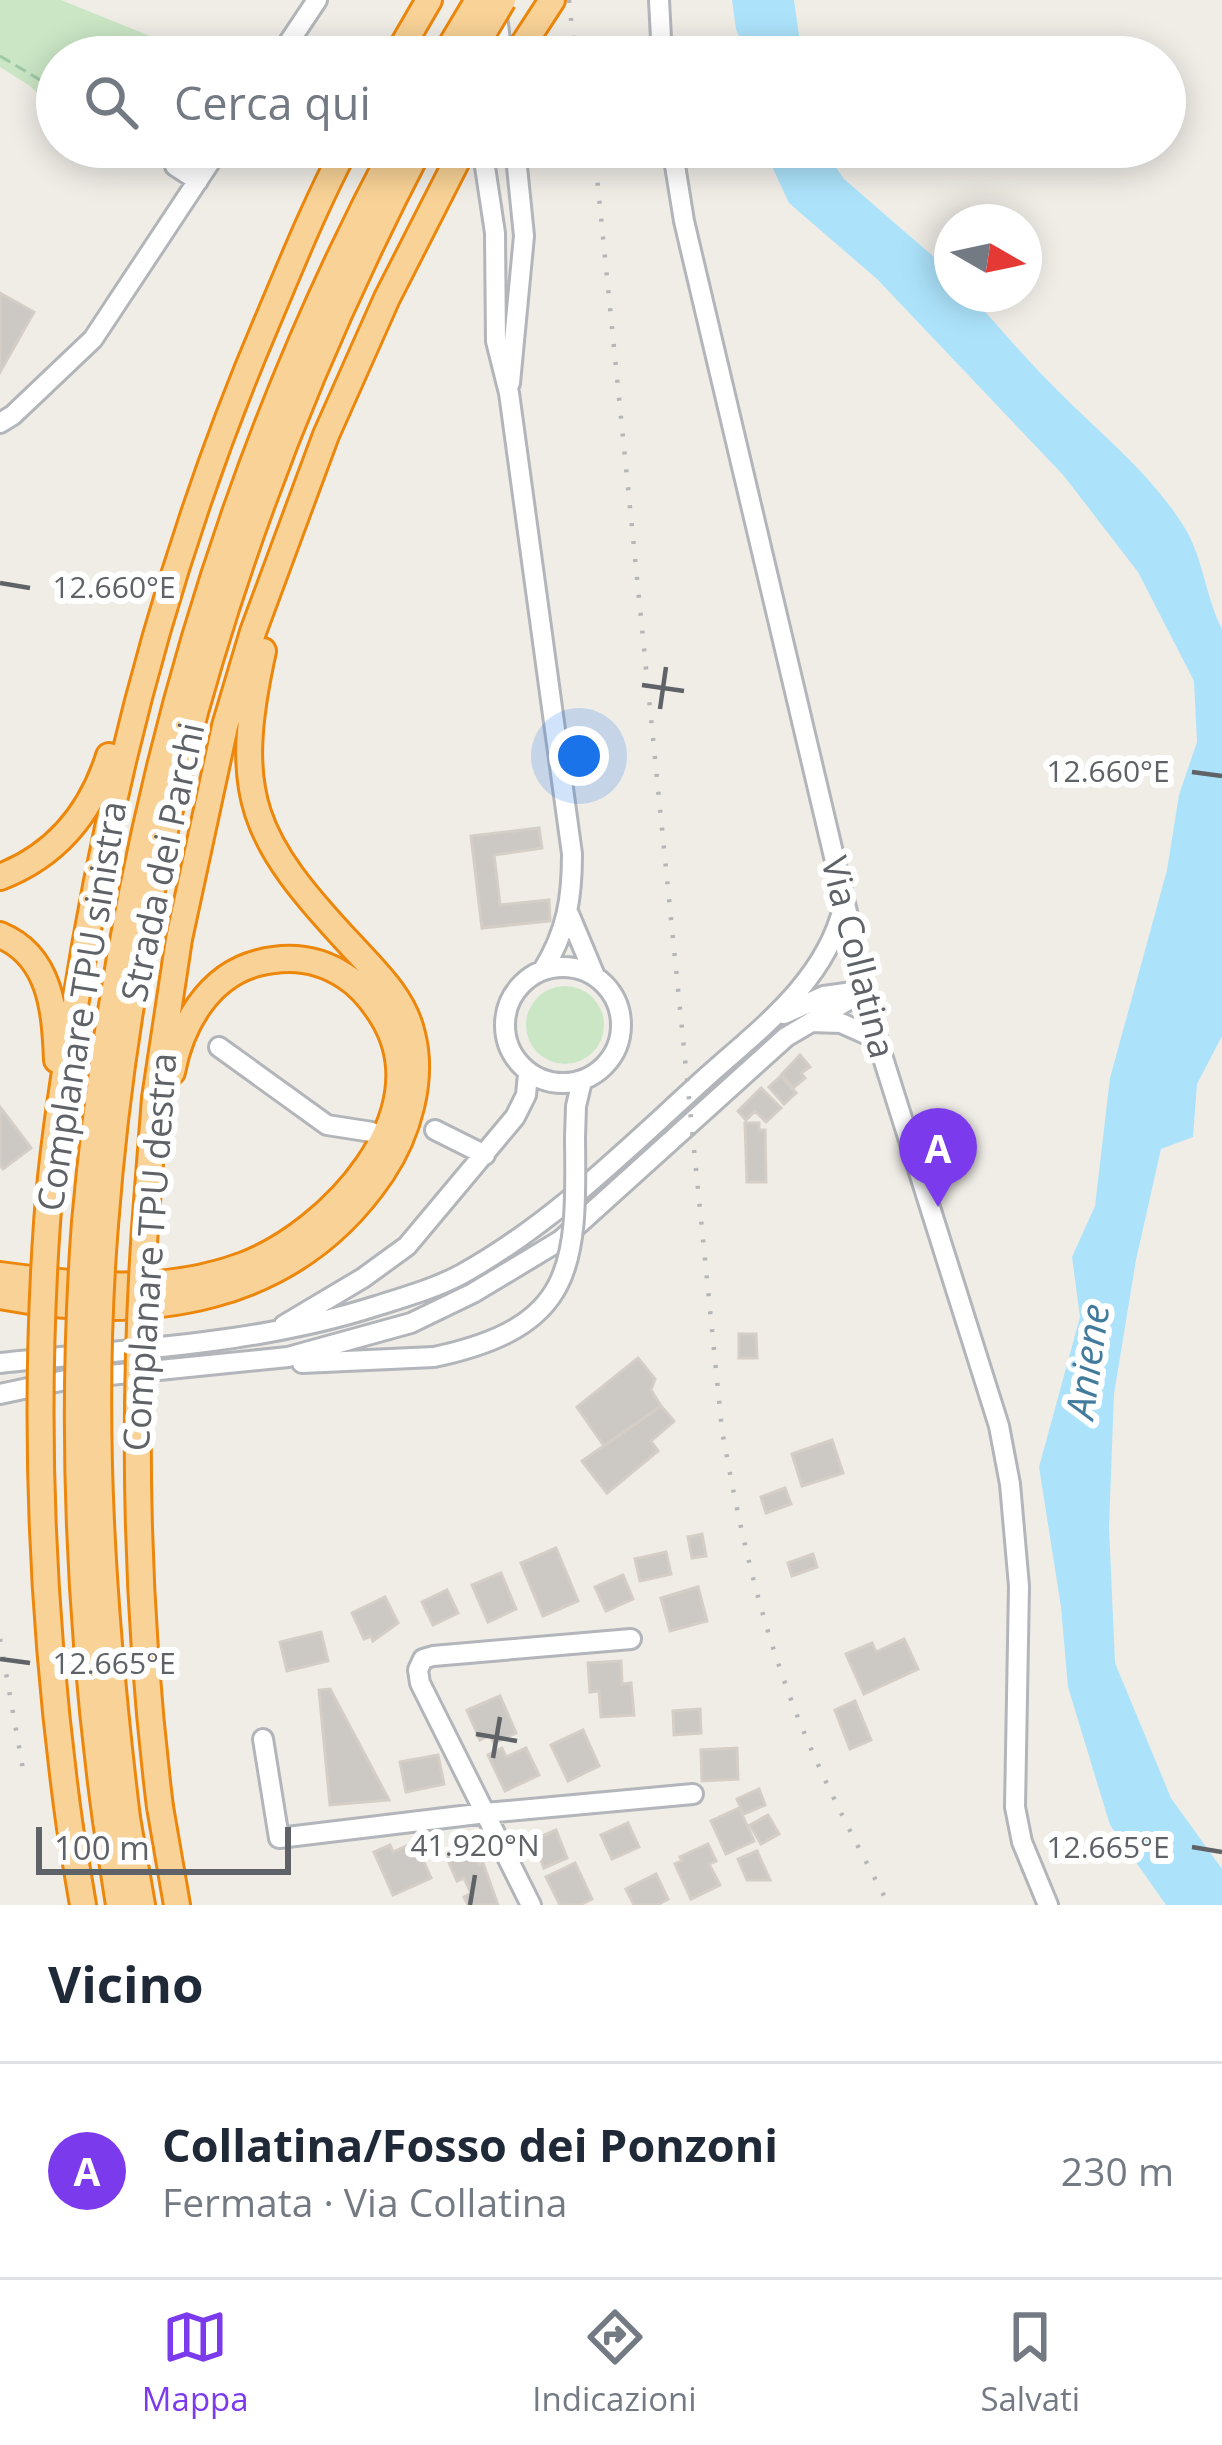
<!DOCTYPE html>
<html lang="it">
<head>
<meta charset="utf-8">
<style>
  :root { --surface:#fff; --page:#f6f6f7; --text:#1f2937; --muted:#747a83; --line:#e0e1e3; --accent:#7c3aed }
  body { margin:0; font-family:"Open Sans",sans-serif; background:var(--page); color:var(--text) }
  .compass { position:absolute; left:934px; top:204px; width:108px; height:108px; border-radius:50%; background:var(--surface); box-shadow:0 6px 30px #0003; rotate:99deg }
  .scale { position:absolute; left:36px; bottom:30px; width:255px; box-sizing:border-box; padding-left:12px; border:6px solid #5f6367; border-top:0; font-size:33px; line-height:42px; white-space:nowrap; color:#5f6367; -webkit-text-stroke:9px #fff; paint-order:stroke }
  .you { position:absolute; left:579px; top:756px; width:42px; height:42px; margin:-30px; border:9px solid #fff; border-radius:50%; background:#1a73e8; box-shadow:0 0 0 18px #1a73e833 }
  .badge { display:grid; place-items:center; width:78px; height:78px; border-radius:50%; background:var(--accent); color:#fff; font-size:39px; font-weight:700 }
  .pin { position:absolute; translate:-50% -99px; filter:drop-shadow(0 3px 6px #0008) }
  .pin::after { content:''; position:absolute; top:63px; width:42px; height:36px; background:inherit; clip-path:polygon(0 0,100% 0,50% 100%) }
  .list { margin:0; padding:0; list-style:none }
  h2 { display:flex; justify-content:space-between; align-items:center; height:156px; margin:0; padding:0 48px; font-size:51px }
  h2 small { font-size:39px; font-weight:400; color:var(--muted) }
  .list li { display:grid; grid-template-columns:78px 1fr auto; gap:36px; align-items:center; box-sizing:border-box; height:216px; padding:0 48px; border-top:3px solid var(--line) }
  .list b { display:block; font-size:45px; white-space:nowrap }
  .list p { margin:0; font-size:39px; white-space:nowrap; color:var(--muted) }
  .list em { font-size:39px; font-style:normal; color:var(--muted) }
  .icon { flex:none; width:66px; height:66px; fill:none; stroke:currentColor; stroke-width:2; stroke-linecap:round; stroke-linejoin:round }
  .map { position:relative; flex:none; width:1222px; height:1905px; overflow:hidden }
  .search { position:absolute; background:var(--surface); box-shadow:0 6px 30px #0003; left:36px; right:36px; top:36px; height:132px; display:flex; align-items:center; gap:30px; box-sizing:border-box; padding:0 42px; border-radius:66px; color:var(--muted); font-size:45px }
  .sheet { height:372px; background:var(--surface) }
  nav { display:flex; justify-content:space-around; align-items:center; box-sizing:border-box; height:168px; border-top:3px solid var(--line); background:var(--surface); font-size:33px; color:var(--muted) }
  nav a { display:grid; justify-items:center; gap:6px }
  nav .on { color:var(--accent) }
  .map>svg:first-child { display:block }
</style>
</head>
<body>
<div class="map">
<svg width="1222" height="1905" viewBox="0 0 1222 1905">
  <rect width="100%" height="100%" fill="#f0ede7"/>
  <path fill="#cae6c5" d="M0,0h61l99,40 -11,17h-92v55l-27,-26 -30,-19z
    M526 1025a39 39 0 1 1 78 0a39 39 0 1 1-78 0Z"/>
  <path fill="#ace3fb" d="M732,0h62l8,57h-54l-12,-28z
    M763,147h59l22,32 98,85 10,11v19h17c29,32 57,65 88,96 42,42 94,84 126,135 21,33 22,71 39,104v407l-25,48 -4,53 -32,12 -25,111 -22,134 -5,133 6,136 56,135 51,71v36h-56l-56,-80 -42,-138 -7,-80 -22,-140 41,-150 -8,-60 23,-51 15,-128 57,-208 12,-75 18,-53 -3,-61 -56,-109 -74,-96 -187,-197 -88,-76z"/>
  <path fill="#ccc8c4" stroke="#d4cec6" stroke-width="3" d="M0,293l34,19 -34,60z
    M539,828l3,20 -48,7 6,50 49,-5 1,21 -68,7 -11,-92z
    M800,1055l10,12 -9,6 4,5 -12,10 -11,-14z
    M781,1076l15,17 -12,11 -15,-17z
    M761,1088l20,20 -15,14 -11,-11 -9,9 -8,-9z
    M0,1107l31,41 -28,21 -3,-4z
    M745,1123h14v7h6l1,52h-19z
    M739,1334h17l1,24h-18z
    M638,1358l17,21 -4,11 10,16 -57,40 -27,-39z
    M661,1406l13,15 -23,20 7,10 -51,42 -25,-32z
    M832,1440l11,33 -41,13 -10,-32z
    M785,1488l6,16 -25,9 -5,-16z
    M702,1534l4,22 -14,2 -4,-21z
    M556,1548l22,53 -35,15 -22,-53z
    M666,1552l5,22 -31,7 -5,-22z
    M813,1554l4,13 -25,9 -4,-13z
    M501,1573l15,36 -28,13 -16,-37z
    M623,1575l10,24 -27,12 -11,-24z
    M698,1587l9,34 -37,10 -9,-33z
    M447,1590l11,23 -25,12 -11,-23z
    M385,1597l13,26 -25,18 -2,-5 -7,3 -12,-26z
    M321,1632l7,29 -41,10 -7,-29z
    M904,1639l14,30 -54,25 -18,-40 26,-11 4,9z
    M621,1661l1,23 9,-1 3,32 -33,2 -2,-26 -9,1 -2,-29z
    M330,1689l59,111 -59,5 -11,-115z
    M500,1696l16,37 -22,10 -4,-8 -10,5 -13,-30z
    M855,1701l16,39 -21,9 -15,-39z
    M700,1709l1,24 -27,2 -1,-24z
    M583,1730l16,36 -31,15 -17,-36z
    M502,1748l4,9 20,-9 13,27 -34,16 -17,-36z
    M737,1748l1,31 -36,2 -1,-31z
    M438,1755l6,29 -38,8 -6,-30z
    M759,1789l6,16 -21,9 -7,-15z
    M739,1808l15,33 -28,13 -15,-33z
    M768,1815l11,19 -18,10 -11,-19z
    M628,1823l11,24 -27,12 -11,-24z
    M556,1830l11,28 -23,10 -11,-28z
    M415,1842l16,36 -38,17 -19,-43 16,-7 3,7z
    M708,1844l8,17 -7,3 11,21 -29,14 -16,-35 7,-3 -2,-4z
    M471,1847l8,18 4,-2 15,42h-30l-4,-8 7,-4 -7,-15 -7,3 -10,-23z
    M757,1851l13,29h-23l-9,-21z
    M575,1863l17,36 -12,6h-20l-14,-28z
    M656,1874l12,25 -11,6h-23l-8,-16z"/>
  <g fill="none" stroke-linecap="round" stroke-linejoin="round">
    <g stroke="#b2b5b9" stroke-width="24">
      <path id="minor" d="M659,0l3,57
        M496,8l6,49
        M279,57l38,-57
        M482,147l13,86 1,108 13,52 63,461c0,44 -5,77 -29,116
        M672,147l12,74 193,818 122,387 11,58 9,102 -4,221 7,35 26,63
        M175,166l23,15
        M510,383l14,-147 -9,-89
        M0,423l13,-8 80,-76 127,-192
        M569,914l26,62
        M505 1025a58 58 0 1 1 116 0a58 58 0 1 1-116 0Z
        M784,1014l40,-18 36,-5
        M811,1022l30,1 36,16
        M219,1047l108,78 45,7
        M435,1130l50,25
        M575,1138l1,-32 6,-25
        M284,1325l79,-47 44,-32 108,-129 11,-22 2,-21
        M0,1363c126,-14 255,-18 376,-57 29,-9 60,-18 86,-32 90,-50 164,-124 240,-193 55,-50 122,-97 141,-173
        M302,1363l132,-6
        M0,1394l70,-15 218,-22 123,-34 62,-30 88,-53 225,-203 78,-46
        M263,1739l16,99 207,-25 207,-19
        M531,1905l-111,-222 -2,-13 5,-11 10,-3 198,-17"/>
    </g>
    <g stroke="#ec870c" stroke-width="30">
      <path id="highway" d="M396,57l33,-57
        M515,57l37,-57
        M0,877c57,-22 91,-64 109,-121
        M0,935c51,21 55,76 57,125
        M85,1222c34,-376 132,-741 310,-1075
        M47,1223c5,-73 17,-145 28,-217 37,-237 98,-464 192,-684 25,-59 49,-119 79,-175
        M105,1225c29,-382 138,-739 315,-1078
        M145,1228l10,-130 24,-159 46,-213 28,-94 73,-197 61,-137 77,-151
        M0,1275c82,11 164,20 244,-10 86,-33 199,-152 138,-249 -10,-16 -21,-30 -37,-40 -27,-18 -56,-21 -87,-13 -50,13 -77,62 -86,109
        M0,1296c146,28 294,8 382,-123 26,-39 42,-93 30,-139 -8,-36 -37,-63 -61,-89 -99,-106 -120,-149 -88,-294
        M160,1807l17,98
        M127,1818l15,87
        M106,1821l13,84
        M70,1828l13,77"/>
    </g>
    <path stroke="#a0c9a6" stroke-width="3" stroke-dasharray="12 6" stroke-linecap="butt" d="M0,56l57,34"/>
    <use href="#minor" stroke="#fff" stroke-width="18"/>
    <use href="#highway" stroke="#f8d296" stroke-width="24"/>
    <path stroke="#b5b6b7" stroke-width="4.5" stroke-dasharray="3 15" stroke-linecap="butt" d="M569,0l6,57
      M594,147l128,1283c15,85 33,169 62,250 27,78 66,152 105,225
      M0,1639l24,136"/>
    <g stroke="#b2b5b9" stroke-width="24" stroke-linecap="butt">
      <path id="minor-bridge" d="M434,1357c141,-30 143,-90 141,-219"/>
    </g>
    <g stroke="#ec870c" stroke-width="30" stroke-linecap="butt">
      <path id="highway-bridge" d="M444,57l34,-57
        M469,57l34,-57
        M85,1222c-15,201 -6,400 21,599
        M47,1223c-14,203 -5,404 23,605
        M105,1225c-16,199 -2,396 22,593
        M145,1228c-13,194 -9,385 15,579"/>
    </g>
    <use href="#minor-bridge" stroke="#fff" stroke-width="18"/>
    <use href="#highway-bridge" stroke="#f8d296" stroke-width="24"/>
  </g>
  <path fill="none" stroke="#5f6367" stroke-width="4.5" d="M0,583l30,5M642,685l42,6M660,709l6,-42M1192,772l30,4M0,1659l30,4M476,1734l41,7M493,1758l7,-41M1192,1847l30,5M470,1905l5,-30"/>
  <g text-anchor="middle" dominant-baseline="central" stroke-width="12" stroke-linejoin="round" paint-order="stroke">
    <g font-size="36" fill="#5f6367" stroke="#fff">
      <text transform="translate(162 862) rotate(-78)">Strada dei Parchi</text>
      <text transform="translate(859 957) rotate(76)">Via Collatina</text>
      <text transform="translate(81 1006) rotate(-81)">Complanare TPU sinistra</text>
      <text transform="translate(149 1252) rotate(-86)">Complanare TPU destra</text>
    </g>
    <g font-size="39" font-style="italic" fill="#427b9c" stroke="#fff">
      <text transform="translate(1086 1361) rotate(-82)">Aniene</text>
    </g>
  </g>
  <g font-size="30" text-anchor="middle" fill="#5f6367" stroke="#fff" stroke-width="12" stroke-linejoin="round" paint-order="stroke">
    <text x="114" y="598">12.660°E</text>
    <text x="1108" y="782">12.660°E</text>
    <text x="114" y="1674">12.665°E</text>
    <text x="475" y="1856">41.920°N</text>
    <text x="1108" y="1858">12.665°E</text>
  </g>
</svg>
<svg class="compass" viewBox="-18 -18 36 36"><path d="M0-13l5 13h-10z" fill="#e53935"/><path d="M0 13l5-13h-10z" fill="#747a83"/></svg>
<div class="scale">100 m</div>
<div class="you"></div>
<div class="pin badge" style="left:938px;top:1207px">A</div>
<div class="search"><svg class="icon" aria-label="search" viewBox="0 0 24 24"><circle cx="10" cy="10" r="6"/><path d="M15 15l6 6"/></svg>Cerca qui</div>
</div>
<section class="sheet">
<h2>Vicino<small></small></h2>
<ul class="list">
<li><span class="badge">A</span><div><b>Collatina/Fosso dei Ponzoni</b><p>Fermata · Via Collatina</p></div><em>230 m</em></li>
</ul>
</section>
<nav>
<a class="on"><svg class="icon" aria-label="map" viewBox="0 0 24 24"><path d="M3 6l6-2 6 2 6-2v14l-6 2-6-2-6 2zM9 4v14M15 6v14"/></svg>Mappa</a>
<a><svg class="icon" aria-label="directions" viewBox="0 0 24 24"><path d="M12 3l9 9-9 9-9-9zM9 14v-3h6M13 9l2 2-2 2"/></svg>Indicazioni</a>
<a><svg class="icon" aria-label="saved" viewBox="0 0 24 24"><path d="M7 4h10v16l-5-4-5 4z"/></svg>Salvati</a>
</nav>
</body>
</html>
